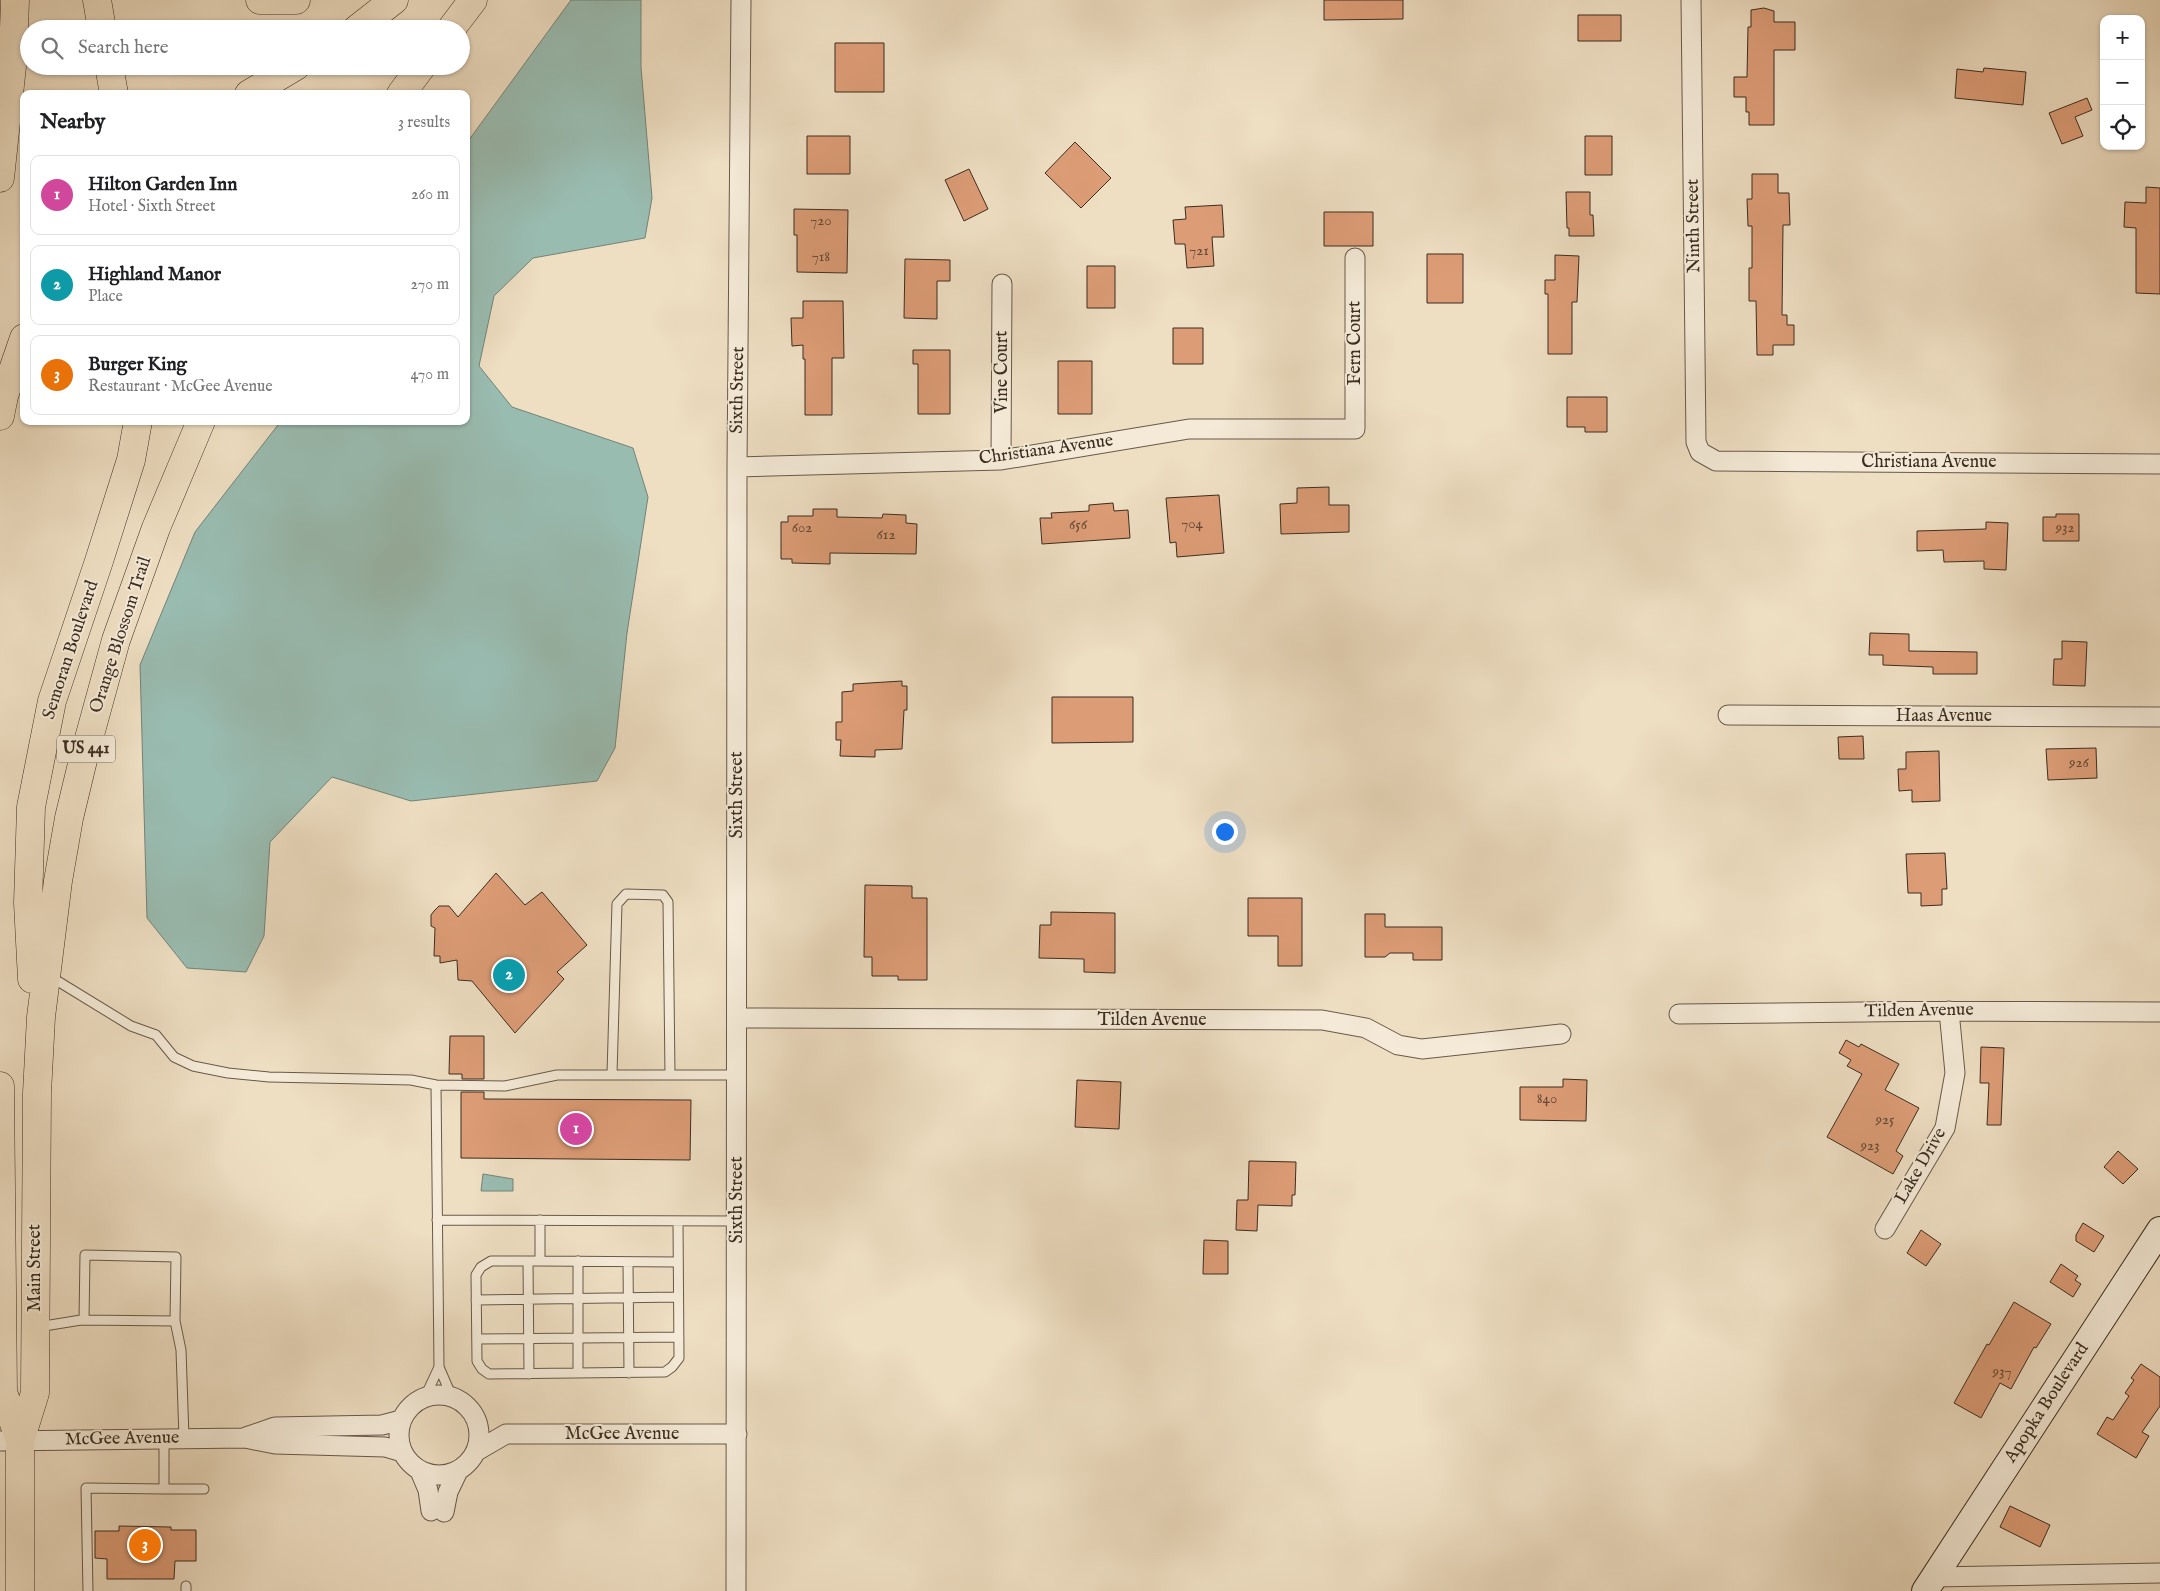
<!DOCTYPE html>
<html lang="en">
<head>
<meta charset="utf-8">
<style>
  :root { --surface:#fff; --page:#f6f6f6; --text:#202124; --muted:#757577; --line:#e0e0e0; --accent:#8f2418 }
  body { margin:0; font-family:"IM FELL English",serif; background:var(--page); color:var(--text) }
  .controls { position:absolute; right:15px; top:15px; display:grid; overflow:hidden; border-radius:10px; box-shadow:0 1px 4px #0004 }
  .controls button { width:45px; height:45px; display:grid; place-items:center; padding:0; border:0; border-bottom:1px solid var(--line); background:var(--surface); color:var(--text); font:25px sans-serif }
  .you { position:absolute; left:1224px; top:831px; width:18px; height:18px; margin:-12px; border:4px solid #fff; border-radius:50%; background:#1a73e8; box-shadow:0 0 0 8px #1a73e833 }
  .badge { display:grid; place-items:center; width:32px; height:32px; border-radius:50%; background:var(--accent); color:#fff; font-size:16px; font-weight:700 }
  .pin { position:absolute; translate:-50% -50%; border:2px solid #fff; box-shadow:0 1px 5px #0006 }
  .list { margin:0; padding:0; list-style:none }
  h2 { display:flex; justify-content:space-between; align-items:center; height:65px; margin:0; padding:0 20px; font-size:21px }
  h2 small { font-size:16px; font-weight:400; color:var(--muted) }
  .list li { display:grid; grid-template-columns:32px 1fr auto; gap:15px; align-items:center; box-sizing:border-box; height:80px; margin:0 10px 10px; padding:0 10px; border:1px solid var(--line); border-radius:10px }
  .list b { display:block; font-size:19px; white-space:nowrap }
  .list p { margin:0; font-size:16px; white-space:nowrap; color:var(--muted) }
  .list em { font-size:16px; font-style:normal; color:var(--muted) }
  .icon { flex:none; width:28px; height:28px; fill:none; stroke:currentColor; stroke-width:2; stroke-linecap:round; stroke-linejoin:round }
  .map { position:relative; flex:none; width:2160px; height:1591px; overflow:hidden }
  .search { position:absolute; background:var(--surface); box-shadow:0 1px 4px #0004; left:20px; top:20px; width:450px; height:55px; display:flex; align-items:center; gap:12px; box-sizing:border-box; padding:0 18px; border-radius:28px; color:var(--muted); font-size:19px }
  .panel { position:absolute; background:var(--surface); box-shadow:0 1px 4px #0004; left:20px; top:90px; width:450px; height:335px; border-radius:10px }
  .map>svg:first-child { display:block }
</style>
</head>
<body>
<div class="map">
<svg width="2160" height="1591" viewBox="0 0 2160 1591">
  <rect width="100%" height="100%" fill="#eedec2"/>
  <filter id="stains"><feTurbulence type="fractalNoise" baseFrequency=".004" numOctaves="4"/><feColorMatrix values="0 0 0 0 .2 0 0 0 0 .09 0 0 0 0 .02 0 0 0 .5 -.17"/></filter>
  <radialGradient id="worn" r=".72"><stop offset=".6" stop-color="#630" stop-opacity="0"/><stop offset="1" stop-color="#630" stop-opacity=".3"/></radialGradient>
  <path fill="#99bcb1" stroke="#738377" d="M571,0h70v67l11,131 -7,40 -112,20 -39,38 -15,70 33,41 121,41 15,49 -21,136 -12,115 -18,33 -186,20 -79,-24 -62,65 -6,94 -18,36 -59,-4 -40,-50 -7,-253 55,-133 86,-111h185v-277z
    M483,1174l30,5v12h-32z"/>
  <path fill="#dc9c76" stroke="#3b2d21" d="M1324,0h79v19l-79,1z
    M1764,8l10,3v11h21v28h-21v75h-25v-13h-3v-15h-12v-20h13l1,-50h3v-17z
    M1578,15h43v26h-43z
    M835,43h49v49h-49z
    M1984,68l42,4 -3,33 -68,-7 2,-29 26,3z
    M2087,98l5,12 -17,7 8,19 -21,8 -13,-31z
    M807,136h43v38h-43z
    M1585,136h27v39h-27z
    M1075,142l36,36 -30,30 -36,-35z
    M969,169l19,40 -24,12 -19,-41z
    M1752,174h26v19h11l1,32h-7l-1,90h5v10h7v20h-21v10h-16l-1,-54h-7v-33h3v-42h-4l-1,-27h5z
    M2146,187l14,1v106l-24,-1v-65l-12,-1 1,-25 21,1z
    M1566,192h24v23h3l1,21h-25v-8h-2z
    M1222,205l2,32h-12l2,29 -27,2 -2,-24h-10l-2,-24 13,-1 -1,-12z
    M794,209l54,1 -1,63 -50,-1v-37h-3z
    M1324,212h49v34h-49z
    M1427,254h36v49h-36z
    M1555,255l24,1 -2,46h-5v52h-24v-60h-3v-14h10z
    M905,259l45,1v21h-13v38l-33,-1z
    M1087,266h28v42h-28z
    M803,301h40l1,57h-12v57h-27v-56h-2v-14l-11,1 -1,-28h12z
    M1173,328h30v36h-30z
    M913,350h37v64h-32v-50h-5z
    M1058,361h34v53h-34z
    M1567,397h40v35h-22v-5h-18z
    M1329,487v18h20v27l-68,2 -1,-30 17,-1v-15z
    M1219,495l5,58 -47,4 -1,-15 -6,1 -4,-45z
    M1113,503l1,8 14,-1 2,28 -88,6 -2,-26h12l-1,-5 38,-2v-6z
    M813,509h24v8l45,1 1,-4 23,1v8l11,1 -1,30 -86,-1v11l-38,-1v-4h-11v-37h7v-6h25z
    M2056,514h23v27h-36v-24h13z
    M1986,522l22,1 -2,47 -22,-1v-8l-40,1 -1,-12 -26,1v-20l69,-2z
    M1870,633l39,1v17l68,1v22h-44v-7l-50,-2v-10h-14z
    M2062,641l25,1 -2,44 -32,-1 1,-26h8z
    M902,681v5h5v24h-3l-2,39 -27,1v7l-35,-1 1,-16h-5v-18h6v-30l11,-1v-7z
    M1052,697h81v45l-81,1z
    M1863,736l1,23h-25l-1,-22z
    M2096,748l1,30 -49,2 -2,-31z
    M1939,751l1,50 -28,1v-12l-13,1 -1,-22h8v-17z
    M1945,853l2,36h-5v16l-21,1v-13h-13l-2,-39z
    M496,873l29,32 17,-13 45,53 -30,27 7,7 -49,54 -43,-52 -14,-1 -1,-20 -17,3v-7h-6l1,-28 -4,-2v-11l3,-4 5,-5h10l9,11z
    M865,885l47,1v12h15v82h-29v-4h-26v-19h-8z
    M1248,898h54v68h-24v-30h-30z
    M1051,912l64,1v60l-31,-1v-13l-45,-1 1,-33h11z
    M1365,914h20v13h57v33h-29v-7h-23l-5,4h-20z
    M450,1036h34v43h-22v-5h-13z
    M1846,1040l13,7 2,-3 38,20 -14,26 34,18 -23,43 7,5 -10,18 -66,-37 35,-63 -15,-8 4,-6 -12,-7z
    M1981,1047l23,1 -3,77h-14l2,-42h-9z
    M1563,1079l24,1 -1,41 -66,-1v-33h43z
    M1077,1080l44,2 -2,47 -44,-2z
    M461,1092h23v7l207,1 -1,60 -229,-2z
    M2118,1151l20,18 -15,15 -19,-17z
    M1249,1161l47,1 -1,33h-3v11l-34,-1 -1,26 -21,-1 1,-30h11z
    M2083,1223l21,13 -10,16 -18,-11v-6z
    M1921,1230l20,14 -15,22 -19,-13z
    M1204,1240l24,1v33h-25z
    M2061,1264l17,12 -3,4 6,4 -8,13 -23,-15z
    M2014,1302l37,22 -15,24 -2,-1 -23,42 -11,-6 -19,35 -27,-15 33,-59 2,1z
    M2141,1364l19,13v29l-18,26 7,4 -13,22 -39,-24 10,-17 6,3 16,-24 -4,-3 9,-13 -3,-2z
    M2010,1506l40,19 -10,22 -40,-20z
    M119,1526l52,1v3h25v31h-21l-1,18h-67v-20l-12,-1v-27h24z"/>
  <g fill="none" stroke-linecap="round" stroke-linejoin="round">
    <g stroke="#685949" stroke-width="11">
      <path id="lane" d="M51,977l80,49 25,9 18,22 19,9 35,7 41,4 142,3 25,5
        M612,1074l5,-170 9,-10 37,1 5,7 2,173
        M437,1220l300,1
        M540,1220v41h-49l-10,6 -5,8 1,86 5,8 7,5 176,-2 7,-5 7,-9 -1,-137
        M528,1261l1,113
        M540,1261l138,1
        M578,1261v112
        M628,1262l1,111
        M476,1300l202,-3
        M84,1320l1,-65 91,2 -1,64
        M38,1327l43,-7 94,1 6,29 3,88
        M477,1339l202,-2
        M425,1397l14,-30
        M452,1397l-13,-30 -3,-282 69,1 52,-11h180
        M164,1489h40
        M186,1586v5
        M88,1591l-2,-103 78,1v-51"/>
    </g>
    <g stroke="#685949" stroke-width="21">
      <path id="street" d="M1691,0l5,442 4,10 16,9 444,3
        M1001,460l1,-176
        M737,467l264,-7 188,-31h166v-171
        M1728,715l432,2
        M1679,1014l270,-3 211,1
        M737,1018l585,2 44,8 32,17 24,4 139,-15
        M1885,1229l60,-101 10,-55 -6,-62
        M399 1435a40 40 0 1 1 80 0a40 40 0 1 1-80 0Z
        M246,1437l29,-10 107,-2 19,-5
        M0,1441l245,-3 30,6 110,3 17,5
        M475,1452l31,-18h231
        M420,1471l8,19 3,21
        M444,1512l4,-20 10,-21
        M1934,1577l226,-4
        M736,1591l1,-1124 4,-467"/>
    </g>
    <g stroke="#3b2d21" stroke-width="28">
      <path id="secondary" d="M1925,1591l235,-361"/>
    </g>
    <g stroke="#3b2d21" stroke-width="29">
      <path id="primary" d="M97,0l5,29
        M260,0h36
        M357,29l37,-29
        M451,29l22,-29
        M109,66l5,28
        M249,94l47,-28
        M401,94l21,-28
        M0,178l13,-121 2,-57
        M0,416l4,-20 20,-58
        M32,979l-4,-76 3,-96 21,-106 47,-140 32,-101 7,-39
        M0,1086l3,306 17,49
        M20,1591v-150l15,-48 2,-300 4,-76 17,-136 11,-63 14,-58 33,-120 40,-112 45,-107"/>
    </g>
    <use href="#lane" stroke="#f4ead7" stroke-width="9"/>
    <use href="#street" stroke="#f4ead7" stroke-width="19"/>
    <use href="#secondary" stroke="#f4ead7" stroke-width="26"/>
    <use href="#primary" stroke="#eedec2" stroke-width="28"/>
  </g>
  <g text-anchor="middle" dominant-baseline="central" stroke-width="4" stroke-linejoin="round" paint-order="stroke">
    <g font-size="15" fill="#634936">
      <text x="821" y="220">720</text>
      <text x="1199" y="250">721</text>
      <text x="821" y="256">718</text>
      <text x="1192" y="523">704</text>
      <text x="1078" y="524">656</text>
      <text x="802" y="527">602</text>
      <text x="2065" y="527">932</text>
      <text x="886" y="534">612</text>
      <text x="2079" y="762">926</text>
      <text x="1547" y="1098">840</text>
      <text x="1885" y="1119">925</text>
      <text x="1870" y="1145">923</text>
      <text x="2002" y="1371">937</text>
    </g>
    <rect fill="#f4ead7" stroke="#726658" stroke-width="1" x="57" y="735.5" width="58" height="27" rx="4"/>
    <g font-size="16" font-weight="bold" fill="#3b2d21">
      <text x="86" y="749">US 441</text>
    </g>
    <g font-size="18" fill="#3b2d21" stroke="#f4ead7">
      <text transform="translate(1694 226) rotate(-91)">Ninth Street</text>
      <text transform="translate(1355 343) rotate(-90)">Fern Court</text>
      <text transform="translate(1002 372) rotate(-90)">Vine Court</text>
      <text transform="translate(738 390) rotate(-89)">Sixth Street</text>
      <text transform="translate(1046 450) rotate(-8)">Christiana Avenue</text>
      <text x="1929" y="462">Christiana Avenue</text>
      <text transform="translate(121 635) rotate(-72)">Orange Blossom Trail</text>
      <text transform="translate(71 650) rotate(-72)">Semoran Boulevard</text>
      <text x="1944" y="716">Haas Avenue</text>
      <text transform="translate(737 795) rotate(-90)">Sixth Street</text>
      <text transform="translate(1919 1011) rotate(-1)">Tilden Avenue</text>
      <text x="1152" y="1020">Tilden Avenue</text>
      <text transform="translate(1921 1166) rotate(-60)">Lake Drive</text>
      <text transform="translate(737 1200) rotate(-90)">Sixth Street</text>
      <text transform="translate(35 1268) rotate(-90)">Main Street</text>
      <text transform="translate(2047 1403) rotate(-57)">Apopka Boulevard</text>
      <text x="622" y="1434">McGee Avenue</text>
      <text transform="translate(122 1439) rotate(-1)">McGee Avenue</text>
    </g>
  </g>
  <rect width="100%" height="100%" filter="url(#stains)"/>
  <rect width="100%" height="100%" fill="url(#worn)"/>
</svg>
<div class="controls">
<button>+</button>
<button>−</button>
<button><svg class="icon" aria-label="locate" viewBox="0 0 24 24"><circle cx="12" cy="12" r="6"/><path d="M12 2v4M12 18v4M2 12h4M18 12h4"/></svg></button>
</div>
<div class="you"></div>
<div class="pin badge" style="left:576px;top:1129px;background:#d1479c">1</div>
<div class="pin badge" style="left:509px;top:975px;background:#0f9aa8">2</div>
<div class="pin badge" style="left:145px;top:1545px;background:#e8710a">3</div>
<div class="search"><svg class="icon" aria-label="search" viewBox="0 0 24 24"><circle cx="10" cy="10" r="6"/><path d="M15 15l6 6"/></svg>Search here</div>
<section class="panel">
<h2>Nearby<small>3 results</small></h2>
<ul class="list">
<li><span class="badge" style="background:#d1479c">1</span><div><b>Hilton Garden Inn</b><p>Hotel · Sixth Street</p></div><em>260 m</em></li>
<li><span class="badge" style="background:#0f9aa8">2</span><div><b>Highland Manor</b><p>Place</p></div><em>270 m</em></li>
<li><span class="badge" style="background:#e8710a">3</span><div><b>Burger King</b><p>Restaurant · McGee Avenue</p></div><em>470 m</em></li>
</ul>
</section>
</div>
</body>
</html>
